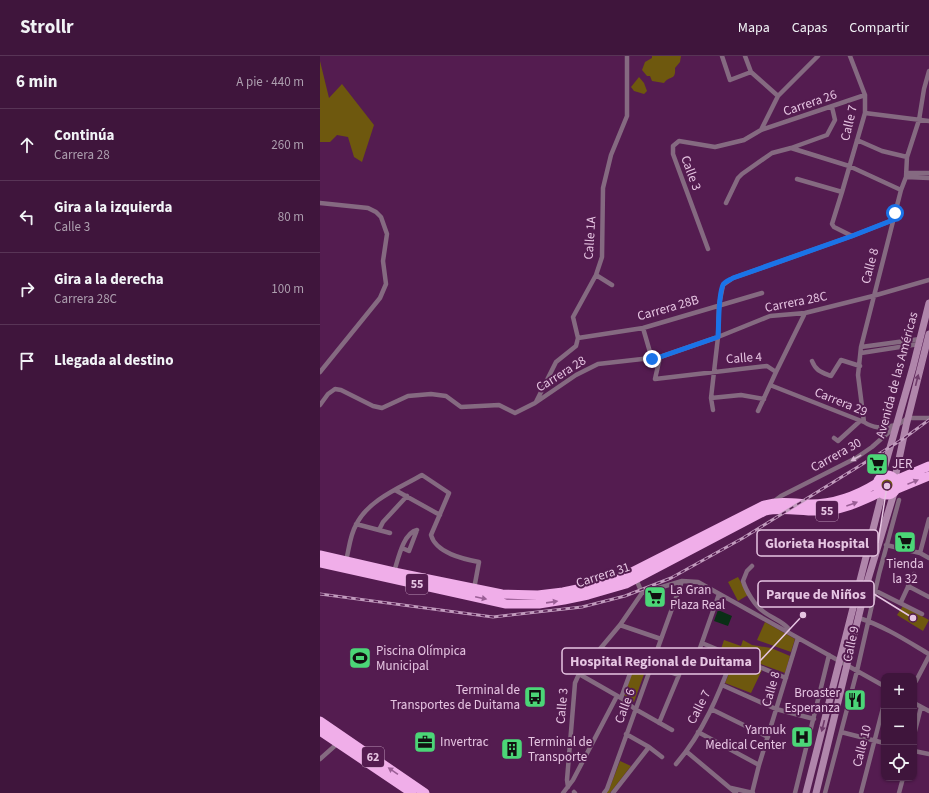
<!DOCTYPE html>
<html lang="es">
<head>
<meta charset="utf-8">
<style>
  :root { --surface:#3f153c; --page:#4a2247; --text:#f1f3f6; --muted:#ad9faf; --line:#583456 }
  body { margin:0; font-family:"Source Sans 3",sans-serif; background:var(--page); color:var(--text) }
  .controls { position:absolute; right:12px; bottom:12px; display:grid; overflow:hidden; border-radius:8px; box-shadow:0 1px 3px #0004 }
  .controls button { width:36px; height:36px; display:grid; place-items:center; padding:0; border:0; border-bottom:1px solid var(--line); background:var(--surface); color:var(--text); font:20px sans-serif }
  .stop { position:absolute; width:12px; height:12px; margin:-9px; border:3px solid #1a73e8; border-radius:50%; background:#fff }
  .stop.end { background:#1a73e8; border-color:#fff; box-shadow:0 1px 4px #0008 }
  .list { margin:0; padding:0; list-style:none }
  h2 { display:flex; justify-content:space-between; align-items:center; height:52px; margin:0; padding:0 16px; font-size:17px }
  h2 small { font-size:13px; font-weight:400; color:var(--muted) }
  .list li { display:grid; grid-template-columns:26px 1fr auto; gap:12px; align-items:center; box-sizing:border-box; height:72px; padding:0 16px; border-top:1px solid var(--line) }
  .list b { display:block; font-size:15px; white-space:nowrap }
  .list p { margin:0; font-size:13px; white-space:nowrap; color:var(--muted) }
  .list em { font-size:13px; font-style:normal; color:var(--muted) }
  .icon { flex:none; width:22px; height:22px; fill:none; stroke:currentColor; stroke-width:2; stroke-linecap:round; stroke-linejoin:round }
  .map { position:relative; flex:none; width:609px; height:737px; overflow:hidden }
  header { display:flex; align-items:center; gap:24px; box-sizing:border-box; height:56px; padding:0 20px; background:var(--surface); border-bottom:1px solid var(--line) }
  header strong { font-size:19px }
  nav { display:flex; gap:22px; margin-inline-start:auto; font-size:14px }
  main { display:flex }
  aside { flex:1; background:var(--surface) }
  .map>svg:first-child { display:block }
</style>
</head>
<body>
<header>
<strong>Strollr</strong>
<nav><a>Mapa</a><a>Capas</a><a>Compartir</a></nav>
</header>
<main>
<aside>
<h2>6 min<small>A pie · 440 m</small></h2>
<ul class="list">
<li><svg class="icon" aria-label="ahead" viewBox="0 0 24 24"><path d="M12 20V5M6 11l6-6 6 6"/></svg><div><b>Continúa</b><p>Carrera 28</p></div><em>260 m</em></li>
<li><svg class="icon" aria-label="left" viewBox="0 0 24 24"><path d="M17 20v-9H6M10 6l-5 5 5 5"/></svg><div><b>Gira a la izquierda</b><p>Calle 3</p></div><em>80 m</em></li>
<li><svg class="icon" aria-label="right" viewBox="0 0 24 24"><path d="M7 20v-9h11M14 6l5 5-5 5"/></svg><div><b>Gira a la derecha</b><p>Carrera 28C</p></div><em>100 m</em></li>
<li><svg class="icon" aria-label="arrive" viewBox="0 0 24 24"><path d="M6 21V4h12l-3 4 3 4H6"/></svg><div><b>Llegada al destino</b></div></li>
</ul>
</aside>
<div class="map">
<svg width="609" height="737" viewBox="0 0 609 737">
  <rect width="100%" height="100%" fill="#541c50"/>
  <path fill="#6e580e" d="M332,0h29l-1,6 -5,6c1,13 -5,7 -11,15l-12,-2 -2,-5h-3l-5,-6 3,-8 7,-4z
    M0,5l9,37 13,-14 32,41 -12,37 -8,-5 -6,-20 -11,-2 -7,7h-10z
    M319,21l5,6 3,8 -3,3 -10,-3 -3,-4z
    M560 429a7 7 0 1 1 14 0a7 7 0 1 1-14 0Z
    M418,521l10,18 -10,6 -10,-19z
    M583,550l26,14 -6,11 -26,-16z
    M445,566l30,17 -4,13 -34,-12z
    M404,584l17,6 2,-6 9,5 19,3 19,8 -5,17 -64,-24z
    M415,603l27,11 -11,23 -26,-10z
    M316,606l11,4 -13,36 -10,-7z
    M300,705l11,5 -21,27h-4l4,-6z"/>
  <path fill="#0a2f16" d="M398,554l14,6 -4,10 -14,-5z"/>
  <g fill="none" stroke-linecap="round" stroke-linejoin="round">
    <path stroke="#856a81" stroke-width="4.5" d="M402,0l8,24 21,-8
      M425,0l6,16 27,24
      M530,0l15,39v18l-23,79 -10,32 2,3 18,9
      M545,57l64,8
      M441,74l17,-34 40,-40
      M537,84l25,11 25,6
      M471,92l58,18 52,24
      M587,117h22
      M586,121l23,1
      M477,123l45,13
      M0,147l48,5 8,4 5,5 6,17 -4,27 3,23 -6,14 -60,74
      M406,147l12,-25 4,-4 30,-21 19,-5 36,-13 8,-15 -3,-13
      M388,193l-35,-95v-8l6,-5 36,6 29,-7 17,-10 104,-35
      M276,219l16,10
      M323,272l9,31
      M258,282l65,-10 119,-35
      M541,291l59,-8
      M541,297l58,-9
      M340,301l-5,22 112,-13 9,6
      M492,305c4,10 9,11 19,15l10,-16 19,6
      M450,329l94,37c12,8 19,5 32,3
      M391,342l30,-3 23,4
      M216,346l20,-40 20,-16 2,-8 -5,-21 23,-42 6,-18 1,-69 8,-33 16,-39v-60
      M0,349l8,-11 7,-5 6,1 32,16 9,2 26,-12 23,-2 15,2 15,11 38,-2 16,8 20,-10 41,-28 22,-11 62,-7 58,-20 52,-21 35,-3 68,-17 56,-16
      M393,354l-2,-12 7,-61 1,-32 4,-20 10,-7 119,-42 41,-16
      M438,355l18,-39 29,-59
      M544,366l-6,-47 3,-28 40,-157 5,-13 1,-20 12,-37 5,-31 5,-18
      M514,382l4,3 22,-20
      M75,434l45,25
      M453,446l8,-6 75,-38 16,-11 25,-22 11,-7h21
      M36,468l34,9
      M59,474l4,-8 24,-26
      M566,489l34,8 9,5
      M82,492l7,3 8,-21
      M600,497l9,-34
      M26,505c3,-12 4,-26 10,-36 12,-25 43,-37 66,-50l27,18 -18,42c5,18 32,24 48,27l-5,27
      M432,510l-5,5 -4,10c3,10 12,25 21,31 8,6 18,9 24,16l-1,4
      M74,516c4,-12 9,-39 23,-42
      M316,523l6,14
      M546,530l56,28
      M588,530l21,11
      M581,546l13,-28
      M539,562c25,8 48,23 70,36
      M300,569l41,14
      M382,587l84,35
      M281,592l78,27 -20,48
      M373,612l26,-74
      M259,618l42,24 14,11 37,21
      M596,625l13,-25
      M402,629l54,24 38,10
      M301,642l14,-38
      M594,647l15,8
      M391,653l57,28
      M378,676l61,33
      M521,676l43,11
      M306,678l23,13 13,10
      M594,679l7,-28
      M594,695l15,3
      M367,696l49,41
      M0,703l18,-16
      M356,708c27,-31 43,-70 57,-108
      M248,731l-1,-7 8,-97 4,-9 41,-49 22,-32 40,-12 16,1 186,104
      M411,732l22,5
      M254,736l1,1
      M243,737l10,-13 44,-84
      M284,737l3,-4 75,-208
      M293,737l36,-46
      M432,737l7,-28 39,-127
      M475,737l34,-138
      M505,737l32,-122 22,-97 20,-74
      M541,737l23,-89
      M579,737l4,-15"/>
    <path stroke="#b086ab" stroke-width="7" d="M562,420l31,-109 16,-64
      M575,422l11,-52 23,-92
      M486,737l76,-299
      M496,737l50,-207 28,-93"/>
    <path stroke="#f0aee9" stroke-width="9" d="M557 429a10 10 0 1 1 20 0a10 10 0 1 1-20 0Z
      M576,424l33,-14
      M577,433l32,-13
      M0,499l74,17 108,22 36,1 25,-3 24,-5 35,-10 142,-72c16,-4 29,-2 46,-1 24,0 46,-8 67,-21
      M0,507l186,41h33l25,-4 24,-5 38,-11 139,-73c19,-4 37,1 56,0 21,0 40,-10 58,-18
      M0,665l105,72
      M0,675l92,62"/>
    <g stroke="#c19bbd" stroke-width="3">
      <path id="rail" d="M0,538l173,23 89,-10 43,-11 46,-18 72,-40 160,-99 26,-19"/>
    </g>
    <use href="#rail" stroke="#541c50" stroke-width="1.5" stroke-dasharray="4.5" stroke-linecap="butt"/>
  </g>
  <defs><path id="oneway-solid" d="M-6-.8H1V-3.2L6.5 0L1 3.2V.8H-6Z"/></defs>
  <g fill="#703c6b">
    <use href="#oneway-solid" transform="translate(597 324) rotate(-76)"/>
    <use href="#oneway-solid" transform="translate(503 670) rotate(104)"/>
  </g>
  <use fill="#d7b7d3" href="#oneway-solid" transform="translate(536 402) rotate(151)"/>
  <g fill="#9a5e95">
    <use href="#oneway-solid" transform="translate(593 426) rotate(-22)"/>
    <use href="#oneway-solid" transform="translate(532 448) rotate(-20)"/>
    <use href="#oneway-solid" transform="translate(161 542) rotate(12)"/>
    <use href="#oneway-solid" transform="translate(232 546) rotate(-8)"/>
    <use href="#oneway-solid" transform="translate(73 715) rotate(-146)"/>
  </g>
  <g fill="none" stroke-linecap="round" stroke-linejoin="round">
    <path stroke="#1a73e8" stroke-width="5" d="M332,303l8,-2 58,-20c1,-12 0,-42 5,-52 1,-3 7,-5 10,-7l119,-42 41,-16 2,-7"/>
  </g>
  <defs>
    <g id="supermarket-square" transform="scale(1.15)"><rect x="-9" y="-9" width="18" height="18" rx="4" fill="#4bd677" stroke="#541c50"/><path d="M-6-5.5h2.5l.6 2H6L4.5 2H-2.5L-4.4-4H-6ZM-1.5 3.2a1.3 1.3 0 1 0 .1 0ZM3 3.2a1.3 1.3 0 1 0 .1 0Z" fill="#111"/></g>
    <g id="stadium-square" transform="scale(1.15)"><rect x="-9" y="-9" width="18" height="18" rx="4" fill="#4bd677" stroke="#541c50"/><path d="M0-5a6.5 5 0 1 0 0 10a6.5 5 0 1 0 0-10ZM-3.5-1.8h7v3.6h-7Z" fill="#111"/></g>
    <g id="bus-square" transform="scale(1.15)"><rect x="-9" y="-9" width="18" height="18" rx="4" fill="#4bd677" stroke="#541c50"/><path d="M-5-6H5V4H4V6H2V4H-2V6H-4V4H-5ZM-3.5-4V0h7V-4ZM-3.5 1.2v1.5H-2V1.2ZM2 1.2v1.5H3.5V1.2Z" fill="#111"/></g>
    <g id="restaurant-square" transform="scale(1.15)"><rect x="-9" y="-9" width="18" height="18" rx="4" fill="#4bd677" stroke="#541c50"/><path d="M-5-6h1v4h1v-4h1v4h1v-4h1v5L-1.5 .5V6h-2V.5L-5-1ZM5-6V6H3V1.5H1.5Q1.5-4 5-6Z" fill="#111"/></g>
    <g id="hospital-square" transform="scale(1.15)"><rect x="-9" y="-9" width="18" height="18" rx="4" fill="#4bd677" stroke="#541c50"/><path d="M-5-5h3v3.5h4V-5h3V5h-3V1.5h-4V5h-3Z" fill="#111"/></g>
    <g id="office-square" transform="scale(1.15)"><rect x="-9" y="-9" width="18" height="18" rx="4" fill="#4bd677" stroke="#541c50"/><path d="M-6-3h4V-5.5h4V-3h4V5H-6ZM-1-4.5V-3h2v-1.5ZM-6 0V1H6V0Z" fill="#111"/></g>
    <g id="building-square" transform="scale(1.15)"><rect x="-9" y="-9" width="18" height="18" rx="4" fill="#4bd677" stroke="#541c50"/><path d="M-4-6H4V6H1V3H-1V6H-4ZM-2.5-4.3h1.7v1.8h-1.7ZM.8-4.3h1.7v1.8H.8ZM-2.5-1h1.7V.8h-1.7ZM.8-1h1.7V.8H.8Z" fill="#111"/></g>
  </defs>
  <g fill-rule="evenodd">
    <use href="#supermarket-square" x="557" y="408"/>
    <use href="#supermarket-square" x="585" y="486"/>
    <use href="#supermarket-square" x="335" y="541"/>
    <use href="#stadium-square" x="40" y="602"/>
    <use href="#bus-square" x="215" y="641"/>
    <use href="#restaurant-square" x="535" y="644"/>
    <use href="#hospital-square" x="482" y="681"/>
    <use href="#office-square" x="105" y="686"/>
    <use href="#building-square" x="192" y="693"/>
  </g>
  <g text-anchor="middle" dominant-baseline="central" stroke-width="4" stroke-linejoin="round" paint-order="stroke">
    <g fill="#541c50" stroke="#ba92b6" stroke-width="1">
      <rect x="496" y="445" width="22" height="20" rx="3"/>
      <rect x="86" y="518" width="22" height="20" rx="3"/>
      <rect x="42" y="691" width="22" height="20" rx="3"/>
    </g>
    <g font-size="12" font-weight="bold" fill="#e6c5e2">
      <text x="507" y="455">55</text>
      <text x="97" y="528">55</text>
      <text x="53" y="701">62</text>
    </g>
    <g font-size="13" fill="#e6c5e2" stroke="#541c50">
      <text transform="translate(490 47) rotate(-19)">Carrera 26</text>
      <text transform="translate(529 67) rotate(-77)">Calle 7</text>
      <text transform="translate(371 117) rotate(70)">Calle 3</text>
      <text transform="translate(270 182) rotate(-86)">Calle 1A</text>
      <text transform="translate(550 210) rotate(-75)">Calle 8</text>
      <text transform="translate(476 246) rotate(-11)">Carrera 28C</text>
      <text transform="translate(348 252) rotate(-16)">Carrera 28B</text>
      <text transform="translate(424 302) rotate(-4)">Calle 4</text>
      <text transform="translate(241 318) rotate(-32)">Carrera 28</text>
      <text transform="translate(577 319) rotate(-75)">Avenida de las Américas</text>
      <text transform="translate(521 346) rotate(22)">Carrera 29</text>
      <text transform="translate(516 399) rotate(-29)">Carrera 30</text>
      <text transform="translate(283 519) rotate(-18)">Carrera 31</text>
      <text transform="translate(531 588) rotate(-78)">Calle 9</text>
      <text transform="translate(451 633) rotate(-74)">Calle 8</text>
      <text transform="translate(242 650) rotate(-85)">Calle 3</text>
      <text transform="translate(305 650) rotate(-70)">Calle 6</text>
      <text transform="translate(379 651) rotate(-63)">Calle 7</text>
      <text transform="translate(542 690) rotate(-76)">Calle 10</text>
    </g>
    <g font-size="13" fill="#e6c5e2" stroke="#541c50" text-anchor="start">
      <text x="572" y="408">JER</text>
      <text x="585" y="508" text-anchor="middle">Tienda<tspan x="585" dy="15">la 32</tspan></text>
      <text x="350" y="534">La Gran<tspan x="350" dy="15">Plaza Real</tspan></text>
      <text x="56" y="595">Piscina Olímpica<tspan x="56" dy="15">Municipal</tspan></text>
      <text x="200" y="634" text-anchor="end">Terminal de<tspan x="200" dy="15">Transportes de Duitama</tspan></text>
      <text x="520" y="637" text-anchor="end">Broaster<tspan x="520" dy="15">Esperanza</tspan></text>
      <text x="466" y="674" text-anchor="end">Yarmuk<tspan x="466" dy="15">Medical Center</tspan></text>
      <text x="120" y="686">Invertrac</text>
      <text x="208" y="686">Terminal de<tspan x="208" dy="15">Transporte</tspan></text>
    </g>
  </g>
  <path fill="none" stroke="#e6c5e2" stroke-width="1.5" d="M567 430L558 487M593 562L554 538M483 559L440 605"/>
  <g fill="#e6c5e2" stroke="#541c50" stroke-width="1.5">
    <circle cx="567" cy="430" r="4"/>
    <circle cx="593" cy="562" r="4"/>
    <circle cx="483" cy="559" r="4"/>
  </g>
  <g fill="#541c50" stroke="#e6c5e2" stroke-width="1.5">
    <rect x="437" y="474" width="121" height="26" rx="4"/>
    <rect x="438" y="525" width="116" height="26" rx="4"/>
    <rect x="242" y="592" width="198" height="26" rx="4"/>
  </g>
  <g font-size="14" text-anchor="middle" font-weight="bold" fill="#e6c5e2">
    <text x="497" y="492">Glorieta Hospital</text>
    <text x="496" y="543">Parque de Niños</text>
    <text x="341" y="610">Hospital Regional de Duitama</text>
  </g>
</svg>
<div class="controls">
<button>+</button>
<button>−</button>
<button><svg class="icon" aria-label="locate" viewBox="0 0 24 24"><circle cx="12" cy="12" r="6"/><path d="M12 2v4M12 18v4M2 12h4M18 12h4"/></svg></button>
</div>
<div class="stop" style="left:575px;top:157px"></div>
<div class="stop end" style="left:332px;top:303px"></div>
</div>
</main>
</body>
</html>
